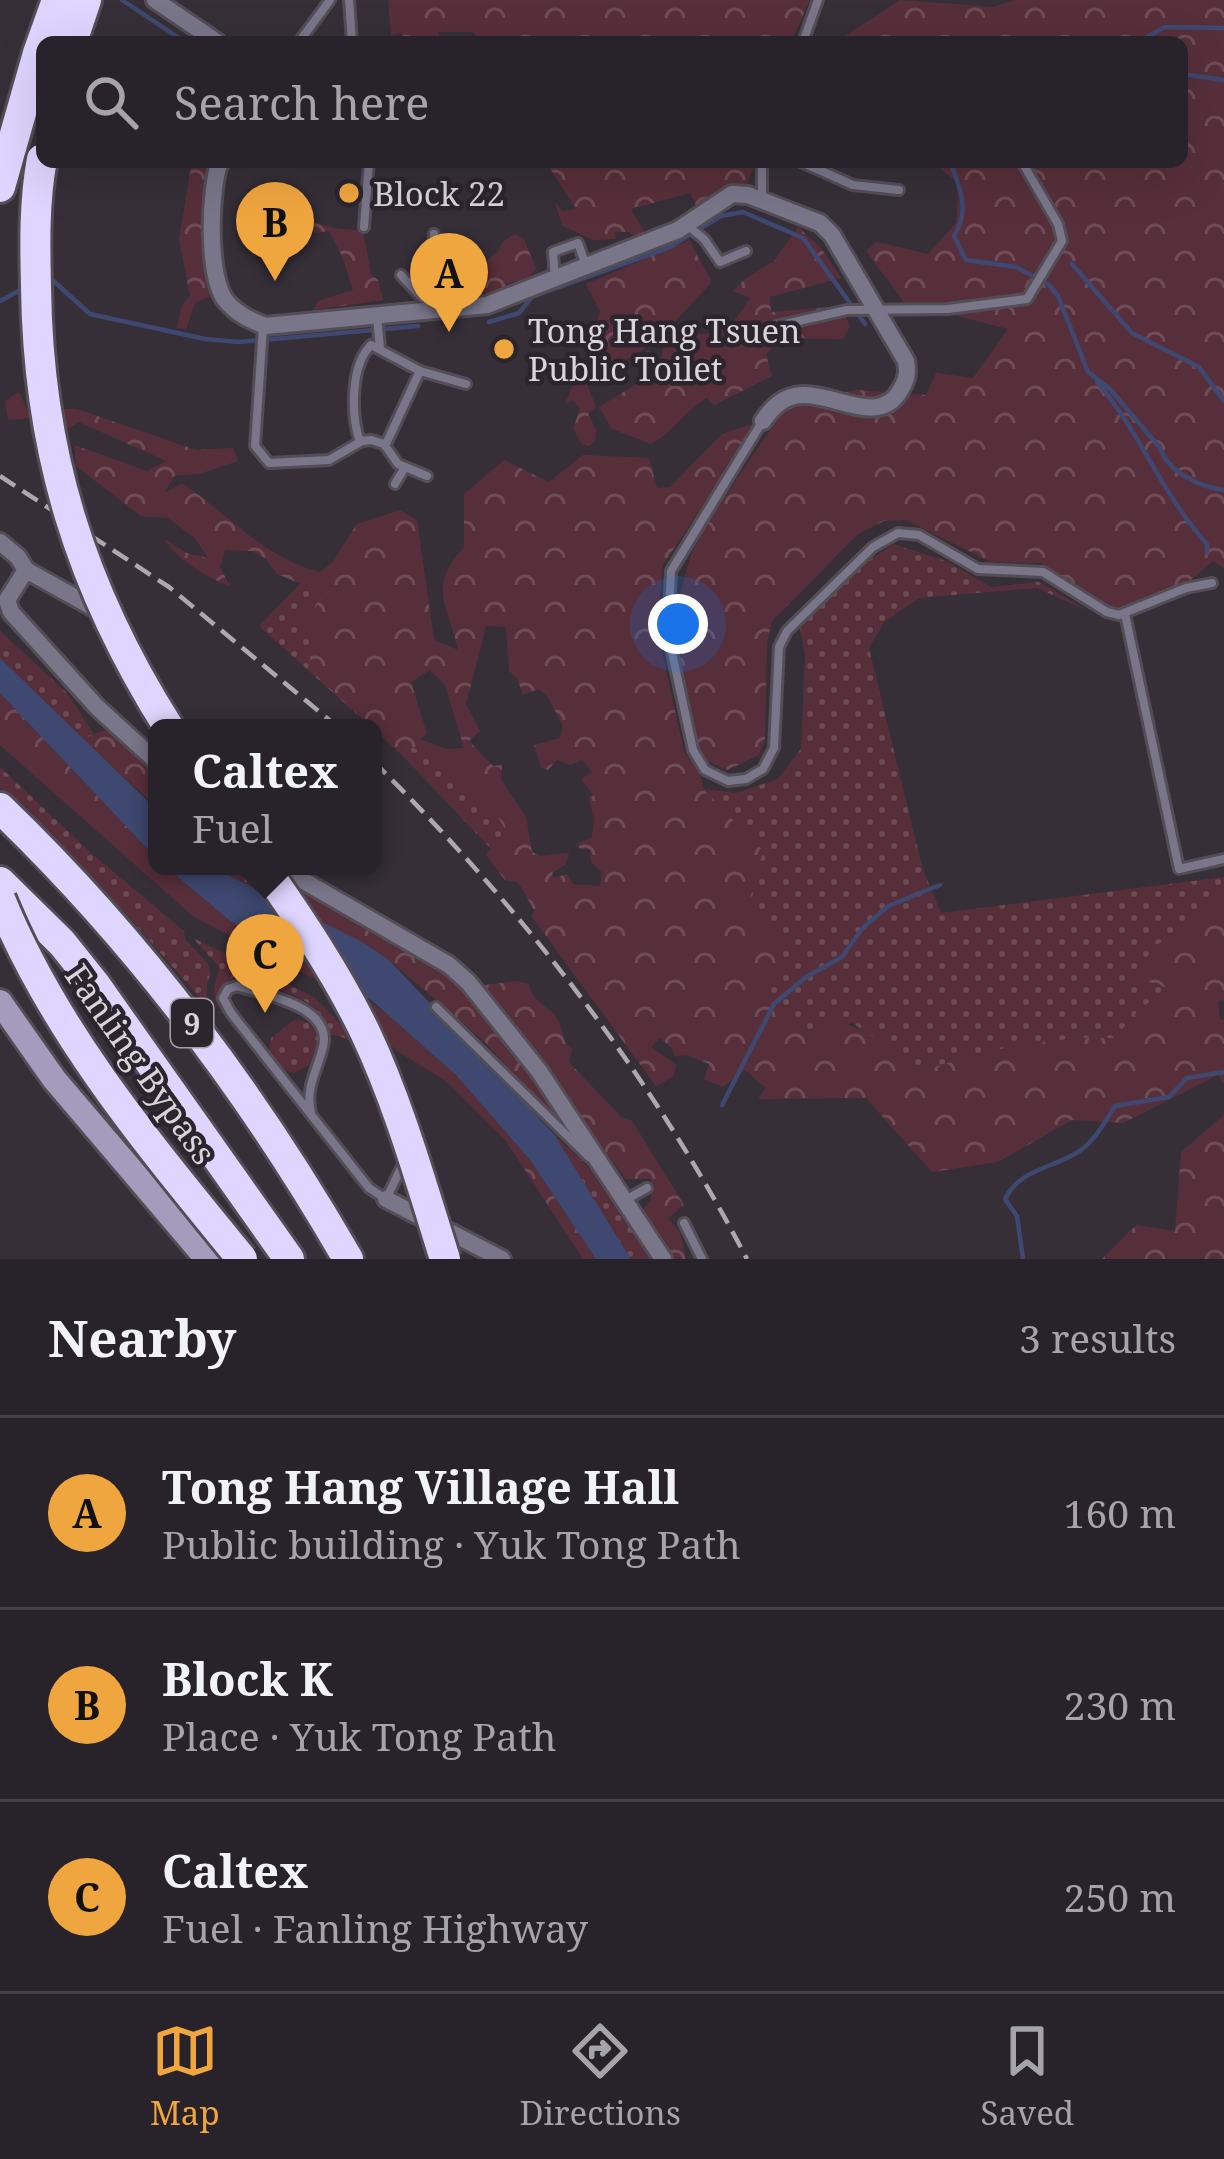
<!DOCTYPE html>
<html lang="en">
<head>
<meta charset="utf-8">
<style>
  :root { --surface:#28232a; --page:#342f36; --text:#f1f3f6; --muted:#a5a4a8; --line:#444047; --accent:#f0a63f }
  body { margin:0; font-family:"Noto Serif",serif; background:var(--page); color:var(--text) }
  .you { position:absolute; left:678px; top:624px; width:42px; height:42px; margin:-30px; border:9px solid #fff; border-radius:50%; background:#1a73e8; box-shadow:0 0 0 18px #1a73e833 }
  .badge { display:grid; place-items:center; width:78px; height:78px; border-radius:50%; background:var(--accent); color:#111; font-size:39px; font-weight:700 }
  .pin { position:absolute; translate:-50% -99px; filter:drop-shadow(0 3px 6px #0008) }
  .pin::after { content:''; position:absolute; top:63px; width:42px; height:36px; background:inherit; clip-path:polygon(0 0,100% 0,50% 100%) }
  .popup { position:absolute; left:148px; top:719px; width:234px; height:156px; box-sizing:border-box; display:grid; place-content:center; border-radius:18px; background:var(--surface); filter:drop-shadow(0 3px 9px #0005); font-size:39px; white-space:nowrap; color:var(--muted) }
  .popup b { font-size:45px; color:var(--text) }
  .popup::after { content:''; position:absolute; left:50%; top:100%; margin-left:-24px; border:24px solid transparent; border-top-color:var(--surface) }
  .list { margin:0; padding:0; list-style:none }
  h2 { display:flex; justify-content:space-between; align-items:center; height:156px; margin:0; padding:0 48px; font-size:51px }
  h2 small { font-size:39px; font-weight:400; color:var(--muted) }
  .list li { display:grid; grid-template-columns:78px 1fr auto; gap:36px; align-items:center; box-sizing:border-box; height:192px; padding:0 48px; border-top:3px solid var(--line) }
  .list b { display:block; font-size:45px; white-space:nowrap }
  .list p { margin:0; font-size:39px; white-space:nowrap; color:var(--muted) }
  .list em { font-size:39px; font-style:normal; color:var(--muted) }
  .icon { flex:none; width:66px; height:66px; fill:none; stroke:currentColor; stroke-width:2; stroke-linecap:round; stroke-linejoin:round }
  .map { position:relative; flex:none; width:1224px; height:1259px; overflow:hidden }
  .search { position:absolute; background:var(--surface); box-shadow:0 12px 48px #0002; left:36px; right:36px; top:36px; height:132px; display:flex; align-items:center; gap:30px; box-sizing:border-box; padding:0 42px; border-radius:18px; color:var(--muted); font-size:45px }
  .sheet { height:732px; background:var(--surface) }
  nav { display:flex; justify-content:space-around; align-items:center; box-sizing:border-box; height:168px; border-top:3px solid var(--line); background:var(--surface); font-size:33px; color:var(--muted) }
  nav a { display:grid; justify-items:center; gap:6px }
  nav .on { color:var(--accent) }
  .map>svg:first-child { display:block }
</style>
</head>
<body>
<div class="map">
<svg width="1224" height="1259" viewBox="0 0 1224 1259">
  <defs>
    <pattern id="grass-dots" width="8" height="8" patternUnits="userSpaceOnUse" patternTransform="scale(3)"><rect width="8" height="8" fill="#572f3a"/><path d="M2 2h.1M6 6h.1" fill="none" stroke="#6e4c56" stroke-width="1.8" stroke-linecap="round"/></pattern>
    <pattern id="forest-crowns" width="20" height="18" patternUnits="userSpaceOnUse" patternTransform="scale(3)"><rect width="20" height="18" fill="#572f3a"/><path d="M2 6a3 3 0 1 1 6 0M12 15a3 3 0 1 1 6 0" fill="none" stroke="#6e4c56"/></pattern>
  </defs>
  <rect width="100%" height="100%" fill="#362f38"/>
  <path fill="url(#grass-dots)" d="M893,544l53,17 45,26 48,-5 49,29 -51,-23 -118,10 -35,24 -15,26 53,219 19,46 283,-36v14l-73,59 17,37 -31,25 -22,26c-77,-1 -126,12 -198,34l-64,-49 -45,10 -41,-44 18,-45 -38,-35 -43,-120 32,4 42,-14 23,-30 4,-94 -5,-27 57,-59z
    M328,582l11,15 42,118 8,-13 24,17 -3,17 36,13h30l26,31 20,60 -28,12 -94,-99 -141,-127 42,-43 9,4z
    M0,631l66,61 28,42 -7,9 -87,-85z
    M0,767l91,86 93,78 1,9c46,42 12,25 25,70l-80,-92 -130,-131z
    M193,938l121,59 50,51 -24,-12 -10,-1c-8,-42 -61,-47 -97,-58l-14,18 8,22c-18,-14 -13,-30 -8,-50z
    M293,1021c17,-3 22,8 26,23l-10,21 -15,8 -13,-4 -12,-18 2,-13z
    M554,1134l71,69 33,56h-27z"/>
  <path fill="url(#forest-crowns)" fill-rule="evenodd" d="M388,0h422l-19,42h-312l-6,-10h-35l5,10h-36l-6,-9 -10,2z
    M900,0l93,7 22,-7h209v568l-11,-7 -33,28 -62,23 -77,-49 -50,-1 -85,-42 -22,1 -26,13 -86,87 -5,21 -2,99 -6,14 -32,15 -25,-12 -6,-12 -26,-116 21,-75 15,-31 82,-120 69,-14 69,5 10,-22 37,5 35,-49 -104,-27 -38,-51 11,-9 51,12 28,-31 3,-39 -26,-22h249v-120h-337v-6z
    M192,162l20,10 3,122 -20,9 -9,26 -9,-1 5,-23 8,-9 -11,-57z
    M546,162h210l-11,26 -48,20 -7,-15 -59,16 15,26 -8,4 -9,-7h-14l1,7 -23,1 -30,-14 -9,-25 8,10 14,-2z
    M309,220l25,8 29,3 8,43 7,6 5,20 -70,10 5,-9 35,-11 -11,-34 -13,-25 -13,2z
    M798,227l23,21 20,30 -71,19 1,15 70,-6 9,20 -7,13 -60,-1 -17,16 6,22 -58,29 -7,-7c-22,12 -33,34 -56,46l-39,-15 -13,-22 44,-27 -4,-22 9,-8 12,11 8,-27 -81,50 9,23 -8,7 8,16 -1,11 -6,5 -7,-2 -9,-15 7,-20 -7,-9 -8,4 8,-20 -2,-12 15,-13 14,-48 -14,-27 103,-44 23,42 -37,39 -5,13c45,0 54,6 80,-36l-17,-7 12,-12 29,-18z
    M515,234l9,5 12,30 -8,10 -16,3 -21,14 -8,-5 -23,9 -20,-5 -3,-14 7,-6 24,5c13,-9 17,-21 31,-29l3,-9z
    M19,392l8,17h50l119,41 37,-2 5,13 -39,13 -25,2 -10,17 18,-10c46,31 83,76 138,89l12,-9 25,-39 43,-14 17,10 17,120 24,10c-9,-46 -32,-61 6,-103v-53l40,-34 45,22 34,-27 66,3 8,30 13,-1 52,-53 36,-12 -95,143 -6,63 27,124 15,18 5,20 59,61 -16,58 39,35 -18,46 39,42c44,-27 75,14 110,40 72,-22 121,-35 198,-34l22,-26 30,-24 -32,-11 16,-27 73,-59v109l-6,1 2,18 4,1v64l-6,-9 -95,48 -51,-3 -74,42 -66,10 -66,-74 -108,1 8,-11 -21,-18 -22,17 -19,-8 5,-15 -23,-9 -11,1 -3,-8 -12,-10 -9,9 25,18 -3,12 -17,9 -124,-169 2,-7 -16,-28 -13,-2 -19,-25 12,-16h12c-19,-43 -59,-71 -100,-93l-5,12 -97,-90 5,-24 -19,-22v-5l21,-5 2,-9 16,-15 -3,-5 -21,4 -32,-13 -11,-15 -14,-8 -27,-1 -5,17 10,19c-24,-9 -52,-26 -66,-47l25,15 19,4 -13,-20 -27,-20 -27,-2 -65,-50 -2,-21 73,26 19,-10 -87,-39 -38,23 -8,-27 -25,2 -3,-19zM486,626l20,1 3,44 8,7 6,17 15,-6 9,7 16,30 -3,12 -26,7 7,22 7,3 9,-10 13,5 12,-5 10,12 -11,7 13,16 -5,3 5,22 -2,17 -14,7 1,4 11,2 1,12 11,10 -2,14 -27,-2 -6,-10 -13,4 -2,-5 13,-8 4,-12 -28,3 -9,-4 -6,-35 -25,-38 1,-14 -9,1 -24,-25 11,-10 -14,-27zM430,670l15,15 19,63 -19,1 -25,-10 7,-5 -16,-52z
    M0,693l157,166v7h9l220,147 70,62 74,85 66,99h-13l-77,-118 -60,-60 -49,-30 -72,-67 -131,-67 -194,-172z
    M109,728l48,33v47l-74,-69z
    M219,866h62l168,99 125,159 -14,2 -76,-85 -95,-81 -161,-85z
    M517,981l12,3c4,21 22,21 30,38 6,13 1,17 13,27l-3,13 52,55 11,4 52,84 -16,13 12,14 6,27h-26l-24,-42 15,-17v-21h-25l-149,-193z
    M1224,1115v144h-122l34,-34 39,6 6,-79z"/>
  <path fill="#3e4870" d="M0,658l157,152v49l-157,-166z
    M165,866h53l10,9 136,68 25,17 165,174 77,125h-35l-66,-99 -74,-85 -86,-76 -141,-79z"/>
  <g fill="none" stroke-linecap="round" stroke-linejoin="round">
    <path stroke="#3e4870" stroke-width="4.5" d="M122,0l63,42
      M1138,42l27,-15 59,1
      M1182,74l42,6
      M951,164c10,27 19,46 3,72l12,24 50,7 33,18 9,11 30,76 22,17 50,59c8,24 40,39 64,42
      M1072,264l60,69 67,34 25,34
      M48,276l42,38 115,25 34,3 179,-16
      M0,301l22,-12
      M489,322l30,-9 13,-16 136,-49 53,-32 22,-4 60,26 62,86
      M1097,382c43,50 64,111 110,162v8
      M722,1105l52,-101 32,-27 36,-20 20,-28 26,-23 52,-21
      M1023,1259l-6,-43 -12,-17c15,-30 46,-30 73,-47 16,-10 27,-30 37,-46l54,-9 18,-19 37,-6"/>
    <g stroke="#534d55" stroke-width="14">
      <path id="service" d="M349,0l3,42
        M299,42l31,-42
        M803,42l15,-42
        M801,162l52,23 46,5
        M762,196v-34
        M688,226l16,13 16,23 26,-11
        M364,227l5,-65
        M401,275l21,23 12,3
        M555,278l-2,-26 25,-9 7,20
        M434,310v-76
        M377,317l3,31
        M263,327l-8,119 14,17 60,-3 33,-19 9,-1 13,4 14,20 29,12
        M772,327l75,-17 101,-1 79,-10 35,-58 -4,-17 -36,-62
        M762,422l-91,149 -3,63 25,116 12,20 23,11 18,-2 17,-10 11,-21 5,-101 8,-16 86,-84 25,-14 21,2 59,34 65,3 64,40 12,3 67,-27 26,-5
        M360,442c-9,-26 -10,-76 11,-97l49,26 46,13
        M385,446l35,-75
        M395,484l10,-17
        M1125,614l54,255 45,-10
        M436,1007l153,150
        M311,1113c-6,-25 6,-42 12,-66 10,-41 -58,-52 -86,-61l-9,3 -5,9 8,15 138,175 17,11 19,-39
        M627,1199l20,-11
        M684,1223l18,36"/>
    </g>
    <g stroke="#534d55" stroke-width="22">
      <path id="minor" d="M155,0l62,42
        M220,162c-11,27 -13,116 6,139 11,13 24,19 39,25l222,-21 191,-75 54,-36 16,1 72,28 12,12 74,126c2,12 1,18 -5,28 -21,39 -66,4 -99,6 -18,1 -29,11 -39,26
        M0,542l18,15 8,13
        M103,613l-77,-43 -19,30 4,12 86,95 60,55
        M278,866l171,99 19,17 71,89 124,188
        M386,1199l116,60"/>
    </g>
    <g stroke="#534d55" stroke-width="30">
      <path id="secondary" d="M0,1002l54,77 153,180"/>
    </g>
    <g stroke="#534d55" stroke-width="36">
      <path id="motorway" d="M72,42l14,-42
        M0,187l38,-134 19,-53
        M0,808c137,132 253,286 348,451
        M0,882l62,61 32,40 195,276"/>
    </g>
    <use href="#service" stroke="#7a768a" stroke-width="8"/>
    <use href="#minor" stroke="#7a768a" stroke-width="16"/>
    <use href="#secondary" stroke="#a39cbc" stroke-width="24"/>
    <use href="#motorway" stroke="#ded6fe" stroke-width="30"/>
    <path stroke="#ada8af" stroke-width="4.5" stroke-dasharray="18 9" stroke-linecap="butt" d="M0,476l169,111 170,141
      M373,761c149,147 277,312 374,498"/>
    <g stroke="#534d55" stroke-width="36" stroke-linecap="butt">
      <path id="motorway-bridge" d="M42,159c-8,43 -7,85 -6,128 2,165 45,302 133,441
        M263,866c37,53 74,108 102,166 34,72 56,151 80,227
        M0,899c55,135 151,248 242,360"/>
    </g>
    <use href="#motorway-bridge" stroke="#ded6fe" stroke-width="30"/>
  </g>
  <g fill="#f0a63f" stroke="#2c252e" stroke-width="4.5">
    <circle cx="349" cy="193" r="12"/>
    <circle cx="504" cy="349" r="12"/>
  </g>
  <g text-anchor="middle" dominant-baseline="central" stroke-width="9" stroke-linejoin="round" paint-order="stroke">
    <rect fill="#2c252e" stroke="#a4a0a6" stroke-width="3" x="171" y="999" width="42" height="48" rx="9"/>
    <g font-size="30" font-weight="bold" fill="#d8d4da">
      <text x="192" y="1023">9</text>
    </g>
    <g font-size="33" fill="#d8d4da" stroke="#2c252e" text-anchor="start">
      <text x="373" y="193">Block 22</text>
      <text x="528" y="330">Tong Hang Tsuen<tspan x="528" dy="38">Public Toilet</tspan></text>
    </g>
    <g font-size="33" fill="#d8d4da" stroke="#2c252e">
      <text transform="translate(141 1064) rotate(55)">Fanling Bypass</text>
    </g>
  </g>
</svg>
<div class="you"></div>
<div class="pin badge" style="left:449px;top:332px">A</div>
<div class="pin badge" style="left:275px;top:281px">B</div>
<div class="pin badge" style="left:265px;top:1013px">C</div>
<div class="popup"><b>Caltex</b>Fuel</div>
<div class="search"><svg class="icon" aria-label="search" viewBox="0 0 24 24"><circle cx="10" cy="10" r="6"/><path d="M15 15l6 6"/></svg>Search here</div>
</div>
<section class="sheet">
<h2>Nearby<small>3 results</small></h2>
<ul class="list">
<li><span class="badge">A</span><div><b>Tong Hang Village Hall</b><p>Public building · Yuk Tong Path</p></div><em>160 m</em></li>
<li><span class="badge">B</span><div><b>Block K</b><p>Place · Yuk Tong Path</p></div><em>230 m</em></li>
<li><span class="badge">C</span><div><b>Caltex</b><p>Fuel · Fanling Highway</p></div><em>250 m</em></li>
</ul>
</section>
<nav>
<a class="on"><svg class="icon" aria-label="map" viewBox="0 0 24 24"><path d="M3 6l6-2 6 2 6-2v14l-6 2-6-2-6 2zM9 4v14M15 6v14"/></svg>Map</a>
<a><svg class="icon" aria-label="directions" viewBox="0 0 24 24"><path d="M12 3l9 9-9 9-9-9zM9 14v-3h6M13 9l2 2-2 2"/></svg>Directions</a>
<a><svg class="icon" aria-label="saved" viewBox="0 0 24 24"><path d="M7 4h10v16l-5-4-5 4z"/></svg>Saved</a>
</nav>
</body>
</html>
